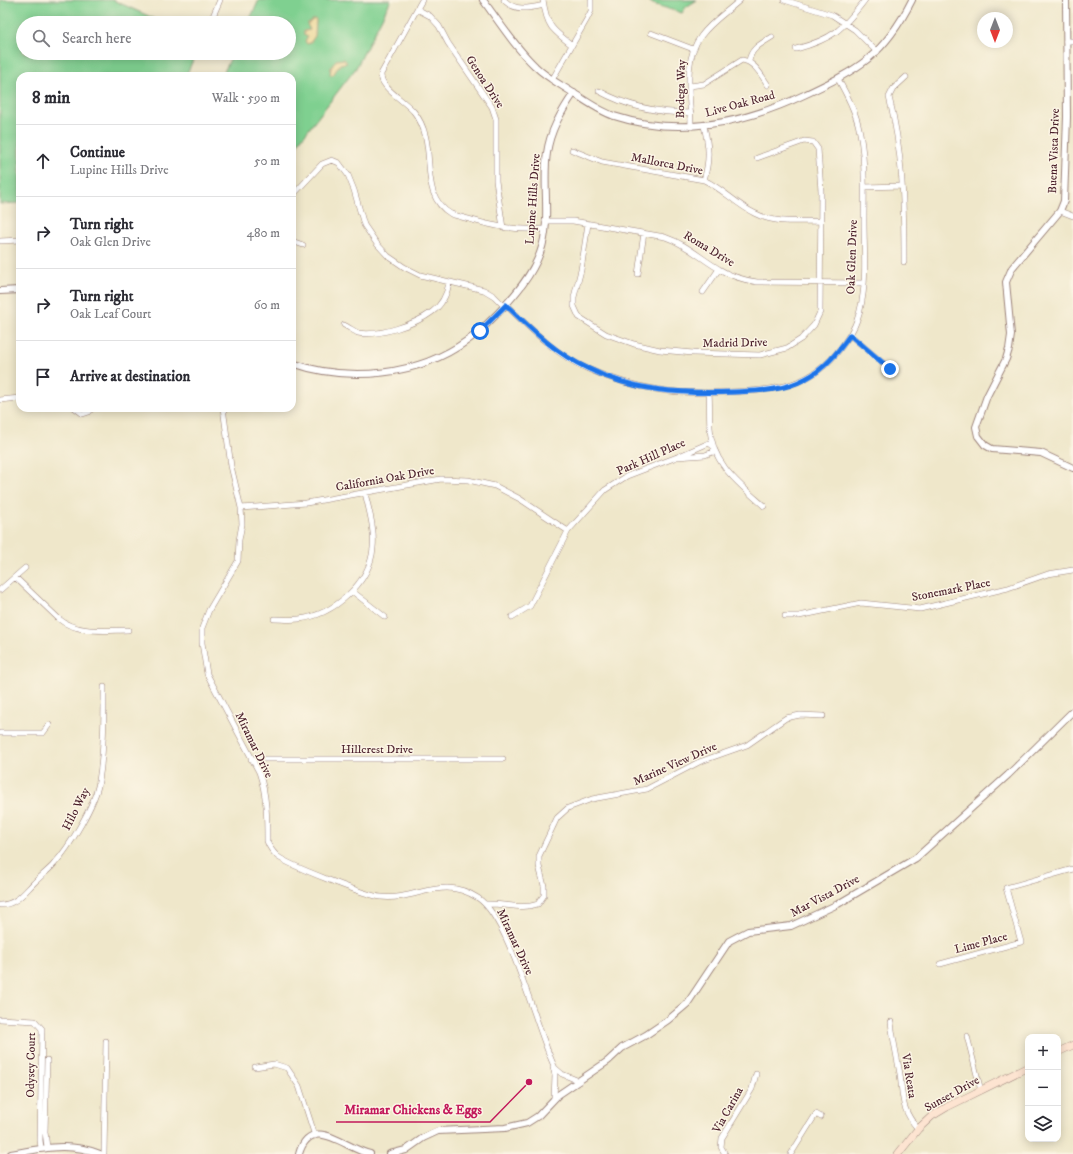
<!DOCTYPE html>
<html lang="en">
<head>
<meta charset="utf-8">
<style>
  :root { --surface:#fff; --page:#f7f7f7; --text:#2b2b33; --muted:#7c7c81; --line:#e1e1e2 }
  body { margin:0; font-family:"IM FELL DW Pica",serif; background:var(--page); color:var(--text) }
  .controls { position:absolute; right:12px; bottom:12px; display:grid; overflow:hidden; border-radius:8px; box-shadow:0 2px 10px #0003 }
  .controls button { width:36px; height:36px; display:grid; place-items:center; padding:0; border:0; border-bottom:1px solid var(--line); background:var(--surface); color:var(--text); font:20px sans-serif }
  .compass { position:absolute; left:977px; top:12px; width:36px; height:36px; border-radius:50%; background:var(--surface); box-shadow:0 2px 10px #0003; rotate:180deg }
  .stop { position:absolute; width:12px; height:12px; margin:-9px; border:3px solid #1a73e8; border-radius:50%; background:#fff }
  .stop.end { background:#1a73e8; border-color:#fff; box-shadow:0 1px 4px #0008 }
  .list { margin:0; padding:0; list-style:none }
  h2 { display:flex; justify-content:space-between; align-items:center; height:52px; margin:0; padding:0 16px; font-size:17px }
  h2 small { font-size:13px; font-weight:400; color:var(--muted) }
  .list li { display:grid; grid-template-columns:26px 1fr auto; gap:12px; align-items:center; box-sizing:border-box; height:72px; padding:0 16px; border-top:1px solid var(--line) }
  .list b { display:block; font-size:15px; white-space:nowrap }
  .list p { margin:0; font-size:13px; white-space:nowrap; color:var(--muted) }
  .list em { font-size:13px; font-style:normal; color:var(--muted) }
  .icon { flex:none; width:22px; height:22px; fill:none; stroke:currentColor; stroke-width:2; stroke-linecap:round; stroke-linejoin:round }
  .map { position:relative; flex:none; width:1073px; height:1154px; overflow:hidden }
  .search { position:absolute; background:var(--surface); box-shadow:0 2px 10px #0003; left:16px; top:16px; width:280px; height:44px; display:flex; align-items:center; gap:10px; box-sizing:border-box; padding:0 14px; border-radius:22px; color:var(--muted); font-size:15px }
  .panel { position:absolute; background:var(--surface); box-shadow:0 2px 10px #0003; left:16px; top:72px; width:280px; height:340px; border-radius:12px }
  .map>svg:first-child { display:block }
</style>
</head>
<body>
<div class="map">
<svg width="1073" height="1154" viewBox="0 0 1073 1154">
  <rect width="100%" height="100%" fill="#fcf5e5"/>
  <filter id="ink" filterUnits="userSpaceOnUse"><feTurbulence type="fractalNoise" baseFrequency=".025" numOctaves="2"/><feDisplacementMap in="SourceGraphic" scale="8" xChannelSelector="R" yChannelSelector="G"/><feConvolveMatrix kernelMatrix="1 2 1 2 8 2 1 2 1" color-interpolation-filters="sRGB"/></filter>
  <filter id="wash" filterUnits="userSpaceOnUse"><feTurbulence type="fractalNoise" baseFrequency=".012" numOctaves="4" result="noise"/><feDisplacementMap in="SourceGraphic" scale="16" xChannelSelector="R" yChannelSelector="G"/><feGaussianBlur stdDeviation="0.9" result="paint"/><feColorMatrix in="noise" values="0 0 0 0 0 0 0 0 0 0 0 0 0 0 0 0 0 1.4 0 .05"/><feComposite in="paint" operator="in"/></filter>
  <g filter="url(#wash)">
    <rect width="100%" height="100%" fill="#efe7ca"/>
    <path fill="#7fd090" stroke="#64785e" d="M0,0h113l51,23h-141v30h173l-10,23h-166v127l-20,1z
      M259,0h132l-35,68 -64,83v-75h-70l11,-23h56v-30h-41z
      M647,0h50l-11,7 -4,6 -29,-9z"/>
    <path fill="#eeda9e" stroke="#9c7c64" d="M314,19l2,1 -1,16 -5,7 -3,1 -2,-3 3,-4 -4,-2v-4l6,-1 -3,-6z
      M344,59l3,4 -7,1 -7,11h-3l1,-7 5,-8z"/>
  </g>
  <g filter="url(#ink)">
    <g fill="none" stroke-linecap="round" stroke-linejoin="round">
      <g stroke="#9c837a" stroke-width="6">
        <path id="minor" d="M422,0l-41,74c-1,14 23,26 33,38 27,33 1,81 37,102 35,10 57,17 94,15
          M504,0c11,12 26,8 40,5
          M543,0c4,26 8,29 29,45
          M784,0l48,15 23,15 22,22
          M417,9l13,7 9,10 9,17 44,64 4,12v62l7,47
          M210,23l10,-23
          M651,33l42,16
          M1066,41h7
          M796,49c37,-10 46,-19 69,-49
          M749,61c2,-13 12,-17 23,-24
          M552,80l35,-61 4,-8v-11
          M690,86l14,-2 38,-24c13,2 19,15 26,25
          M599,91c29,16 59,22 92,22
          M704,126c5,21 6,33 0,54
          M691,127c0,-28 -9,-67 10,-91 11,-15 26,-24 39,-36
          M572,150l30,12 102,18c19,9 32,24 50,33 20,11 45,8 67,8
          M864,187l38,-1
          M292,196l30,-32 10,-4 7,3 9,12 6,15 10,35 13,19 11,12 16,11 16,8 64,15 10,6 10,10
          M1060,211l13,5
          M545,221h28l92,16c21,7 35,21 54,32 11,7 25,11 38,13l107,1
          M588,224l-7,46 -7,27v9l5,11 27,17 28,10 26,6 33,3 67,2 27,-7 14,-9 13,-14 6,-13 1,-121 -3,-42 -5,-7 -9,-1 -47,17
          M0,241l20,-1
          M292,241l11,4
          M904,262c0,-56 -1,-111 -15,-165l4,-8 13,-12
          M638,274l6,-41
          M703,292l16,-23
          M506,305c25,24 50,50 82,64 48,21 90,26 141,23 48,-2 84,-5 113,-46 6,-8 12,-17 15,-26 11,-30 7,-66 7,-98 0,-32 2,-66 -6,-98 -4,-16 -12,-31 -20,-45
          M344,325c4,2 10,6 14,8 21,4 58,-9 74,-21 10,-7 15,-18 17,-29
          M850,335l40,34
          M709,393c1,11 0,23 1,34 1,36 29,57 54,79
          M0,400l20,-2
          M75,408l8,6 6,-2 3,-4
          M223,408l8,58 10,42 1,16 -3,16 -1,21 -29,49 -7,18v15l5,31 52,98c8,23 8,46 8,69 2,6 6,11 10,15 11,9 90,40 104,41 36,4 61,-23 97,1 33,22 58,132 77,170l7,6 17,7
          M241,508l65,-5 135,-24 27,1 27,6 25,13 48,32
          M15,577l44,42c18,15 47,11 69,11
          M0,590l25,-22
          M352,591l33,26
          M785,616h14l62,-13 59,6 88,-21 40,-14 25,-4
          M512,617l18,-11 38,-75 37,-41 22,-14 50,-19 32,-14 5,4 -1,5 -8,3 -28,2
          M274,619c8,0 17,1 25,0 35,-4 71,-36 74,-71 2,-18 -4,-38 -8,-55
          M0,733h43l6,-8
          M251,759h252
          M486,904c18,-1 35,6 52,0l6,-9v-9l-5,-20v-10l18,-38 11,-10 24,-9 55,-10 52,-27 48,-17 39,-27 14,-3 23,1
          M0,905c17,0 25,-14 36,-24 6,-6 13,-11 18,-17 15,-16 42,-61 45,-83 5,-31 5,-62 5,-94
          M940,964l81,-22 -15,-54 67,-19
          M0,1019l35,2 7,8 -2,111 1,8
          M891,1022c2,18 6,35 9,52 3,24 1,35 18,55
          M967,1036l14,55
          M255,1067l19,-3 13,4 12,18 16,50
          M553,1067l2,8 -1,24
          M47,1147l-2,-15 2,-72
          M104,1154l2,-113
          M725,1154l-4,-7 1,-9 30,-49 4,-15
          M791,1154l25,-40 5,3"/>
      </g>
      <g stroke="#9c837a" stroke-width="8">
        <path id="tertiary" d="M483,0c16,22 32,47 52,66 12,12 26,19 40,28 12,8 25,17 39,22 64,21 131,7 190,-21 55,-26 80,-39 108,-95
          M1066,0l1,117 -3,84 -4,10 -48,57 -6,14 5,53 -2,14 -3,10 -19,37 -11,31 2,9 7,9 7,4 49,4 32,15
          M0,291l20,-1
          M292,363c57,20 127,13 176,-23 12,-8 21,-18 31,-28 17,-18 33,-37 41,-59 12,-31 2,-68 7,-100 3,-22 14,-41 27,-60
          M11,1154c31,-6 59,-12 89,0
          M299,1154c12,-41 47,-5 71,0
          M390,1154l16,-4 17,-12 15,-7 67,-3 22,-5 11,-7 20,-21 50,-34 14,-13 24,-13 22,-15 19,-16 42,-63 19,-10 43,-5 47,-22 78,-46 92,-83 65,-64"/>
      </g>
      <g stroke="#9c837a" stroke-width="8">
        <path id="secondary" d="M1058,1052l15,-7
          M898,1154l20,-25 14,-13 15,-9 81,-40"/>
      </g>
      <use href="#minor" stroke="#fff" stroke-width="5"/>
      <use href="#tertiary" stroke="#fff" stroke-width="6"/>
      <use href="#secondary" stroke="#fde4d1" stroke-width="7"/>
    </g>
  </g>
  <g fill="none" stroke-linecap="round" stroke-linejoin="round" filter="url(#ink)">
    <path stroke="#1a73e8" stroke-width="5" d="M480,331l26,-26c25,24 49,48 81,63 47,24 96,26 147,24 25,-1 49,-1 71,-13 20,-10 33,-27 45,-44l40,34"/>
  </g>
  <g text-anchor="middle" dominant-baseline="central" stroke-width="3" stroke-linejoin="round" paint-order="stroke">
    <g font-size="12" fill="#4a1f2b" stroke="#fcf5e5">
      <text transform="translate(485 82) rotate(57)">Genoa Drive</text>
      <text transform="translate(681 89) rotate(-89)">Bodega Way</text>
      <text transform="translate(740 104) rotate(-15)">Live Oak Road</text>
      <text transform="translate(1054 151) rotate(-88)">Buena Vista Drive</text>
      <text transform="translate(667 164) rotate(11)">Mallorca Drive</text>
      <text transform="translate(533 199) rotate(-86)">Lupine Hills Drive</text>
      <text transform="translate(709 249) rotate(31)">Roma Drive</text>
      <text transform="translate(852 257) rotate(-88)">Oak Glen Drive</text>
      <text transform="translate(735 343) rotate(-1)">Madrid Drive</text>
      <text transform="translate(651 457) rotate(-24)">Park Hill Place</text>
      <text transform="translate(385 479) rotate(-10)">California Oak Drive</text>
      <text transform="translate(951 590) rotate(-11)">Stonemark Place</text>
      <text transform="translate(254 745) rotate(64)">Miramar Drive</text>
      <text x="377" y="749">Hillcrest Drive</text>
      <text transform="translate(675 764) rotate(-24)">Marine View Drive</text>
      <text transform="translate(76 809) rotate(-63)">Hilo Way</text>
      <text transform="translate(825 896) rotate(-28)">Mar Vista Drive</text>
      <text transform="translate(515 942) rotate(65)">Miramar Drive</text>
      <text transform="translate(981 943) rotate(-15)">Lime Place</text>
      <text transform="translate(31 1065) rotate(-89)">Odysey Court</text>
      <text transform="translate(909 1076) rotate(81)">Via Reata</text>
      <text transform="translate(952 1094) rotate(-29)">Sunset Drive</text>
      <text transform="translate(728 1110) rotate(-61)">Via Carina</text>
    </g>
  </g>
  <path fill="none" stroke="#c2185b" stroke-width="1.5" d="M529 1082L490 1122H336"/>
  <circle fill="#c2185b" stroke="#fcf5e5" stroke-width="1.5" cx="529" cy="1082" r="4"/>
  <g font-size="13" text-anchor="middle" font-weight="bold" fill="#c2185b" stroke="#fcf5e5" stroke-width="3" stroke-linejoin="round" paint-order="stroke">
    <text x="413" y="1114">Miramar Chickens &amp; Eggs</text>
  </g>
</svg>
<div class="controls">
<button>+</button>
<button>−</button>
<button><svg class="icon" aria-label="layers" viewBox="0 0 24 24"><path d="M12 4l9 5-9 5-9-5zM3 14l9 5 9-5"/></svg></button>
</div>
<svg class="compass" viewBox="-18 -18 36 36"><path d="M0-13l5 13h-10z" fill="#e53935"/><path d="M0 13l5-13h-10z" fill="#7c7c81"/></svg>
<div class="stop" style="left:480px;top:331px"></div>
<div class="stop end" style="left:890px;top:369px"></div>
<div class="search"><svg class="icon" aria-label="search" viewBox="0 0 24 24"><circle cx="10" cy="10" r="6"/><path d="M15 15l6 6"/></svg>Search here</div>
<section class="panel">
<h2>8 min<small>Walk · 590 m</small></h2>
<ul class="list">
<li><svg class="icon" aria-label="ahead" viewBox="0 0 24 24"><path d="M12 20V5M6 11l6-6 6 6"/></svg><div><b>Continue</b><p>Lupine Hills Drive</p></div><em>50 m</em></li>
<li><svg class="icon" aria-label="right" viewBox="0 0 24 24"><path d="M7 20v-9h11M14 6l5 5-5 5"/></svg><div><b>Turn right</b><p>Oak Glen Drive</p></div><em>480 m</em></li>
<li><svg class="icon" aria-label="right" viewBox="0 0 24 24"><path d="M7 20v-9h11M14 6l5 5-5 5"/></svg><div><b>Turn right</b><p>Oak Leaf Court</p></div><em>60 m</em></li>
<li><svg class="icon" aria-label="arrive" viewBox="0 0 24 24"><path d="M6 21V4h12l-3 4 3 4H6"/></svg><div><b>Arrive at destination</b></div></li>
</ul>
</section>
</div>
</body>
</html>
